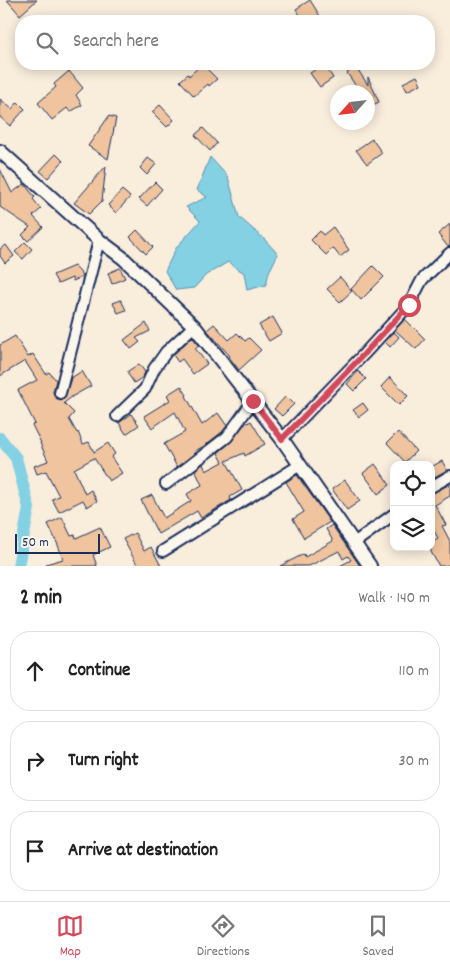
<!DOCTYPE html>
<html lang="en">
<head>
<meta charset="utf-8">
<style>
  :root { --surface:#fff; --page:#f6f6f6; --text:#222; --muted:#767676; --line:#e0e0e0; --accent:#d1495b }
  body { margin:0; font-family:Dekko,sans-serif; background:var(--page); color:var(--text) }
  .controls { position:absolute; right:15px; bottom:15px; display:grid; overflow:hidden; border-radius:10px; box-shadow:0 2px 12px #0003 }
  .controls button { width:45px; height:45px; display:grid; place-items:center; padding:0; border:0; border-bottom:1px solid var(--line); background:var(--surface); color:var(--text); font:25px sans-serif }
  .compass { position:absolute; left:330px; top:85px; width:45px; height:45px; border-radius:50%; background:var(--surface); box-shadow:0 2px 12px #0003; rotate:243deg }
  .scale { position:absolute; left:15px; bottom:12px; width:85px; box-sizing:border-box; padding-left:5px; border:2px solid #1b2f5e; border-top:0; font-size:14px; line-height:18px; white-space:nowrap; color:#1b2f5e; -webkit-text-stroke:4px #fbf7ec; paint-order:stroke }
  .stop { position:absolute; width:15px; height:15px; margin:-11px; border:4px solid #d1495b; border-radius:50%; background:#fff }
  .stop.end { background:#d1495b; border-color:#fff; box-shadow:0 1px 5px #0008 }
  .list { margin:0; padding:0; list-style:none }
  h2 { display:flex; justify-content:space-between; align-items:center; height:65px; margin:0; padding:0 20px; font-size:21px }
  h2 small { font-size:16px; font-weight:400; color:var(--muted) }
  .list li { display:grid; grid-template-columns:32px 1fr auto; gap:15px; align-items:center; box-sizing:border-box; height:80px; margin:0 10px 10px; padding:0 10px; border:1px solid var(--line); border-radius:20px }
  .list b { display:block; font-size:19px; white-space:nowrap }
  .list em { font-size:16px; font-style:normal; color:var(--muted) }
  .icon { flex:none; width:28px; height:28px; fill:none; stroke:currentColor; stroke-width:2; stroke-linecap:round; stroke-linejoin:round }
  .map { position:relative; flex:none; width:450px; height:566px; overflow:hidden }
  .search { position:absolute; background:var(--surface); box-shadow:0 2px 12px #0003; left:15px; right:15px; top:15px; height:55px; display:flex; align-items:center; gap:12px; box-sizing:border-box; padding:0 18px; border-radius:20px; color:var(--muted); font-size:19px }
  .sheet { height:335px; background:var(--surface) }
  nav { display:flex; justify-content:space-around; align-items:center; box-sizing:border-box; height:70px; border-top:1px solid var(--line); background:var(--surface); font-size:14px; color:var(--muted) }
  nav a { display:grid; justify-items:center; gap:2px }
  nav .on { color:var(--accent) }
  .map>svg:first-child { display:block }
</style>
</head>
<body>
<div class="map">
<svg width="450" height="566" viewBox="0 0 450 566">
  <rect width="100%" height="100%" fill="#f9eddc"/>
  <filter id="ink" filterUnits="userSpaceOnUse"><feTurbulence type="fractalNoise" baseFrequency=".02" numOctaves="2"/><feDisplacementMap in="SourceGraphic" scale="10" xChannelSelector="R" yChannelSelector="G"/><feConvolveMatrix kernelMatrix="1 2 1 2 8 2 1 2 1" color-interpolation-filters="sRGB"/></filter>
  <g filter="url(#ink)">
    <path fill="#84d1e3" stroke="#5a90ae" d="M210,157l18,20 11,40 24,21 15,16 -9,18 -3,13 -19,5 -3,-17 -16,-11 -22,13 -12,13 -18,2 -11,-19 11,-23 24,-27 -14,-14 21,-10 -10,-7z"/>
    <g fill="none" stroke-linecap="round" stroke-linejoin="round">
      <path stroke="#84d1e3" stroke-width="12" d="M0,438l16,20 13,50 -11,58"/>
    </g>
    <path fill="#efc49e" stroke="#1b2f5e" d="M7,0h30l-17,15z
      M310,0l13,21h-19l-8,-12z
      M202,64l15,15 -8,7 -1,-2 -14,12 -14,-15 8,-7 1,2z
      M324,64l9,14 -13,9 -10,-14z
      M356,67l12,18v-8l11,25 -11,5v-15h-8l-13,-19z
      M69,71l14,17 -7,7 6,10 -12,7 -3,-4 -15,12 -14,-17 18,-16 -2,-3z
      M417,76l4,8 -14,7 -4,-8z
      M0,99l12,10 6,-7 7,7 -15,17 -10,-9z
      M160,105l14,15 -7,7 -15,-15z
      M109,116l7,2 -8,41 -20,-13z
      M203,128l14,15 -7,8 -15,-16z
      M372,139l10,14 -15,11 -11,-14z
      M56,154l7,7 -15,17 -8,-7z
      M148,158l8,6 -9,11 -7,-7z
      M106,166l-4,35 -13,13 -15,-11z
      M0,169l12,24 12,-9 11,13 -2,2 8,10 -8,7 10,11 -15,14 -6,-6 8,-8 -30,-20z
      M155,182l7,7 -15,17 -8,-7z
      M122,190l8,7 -14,16 -8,-8z
      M450,224v22l-2,1 -10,-13z
      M333,227l16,23 -9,7 -7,-9 -7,7 -15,-15 9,-9 3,4z
      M137,230l16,17 -7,7 -16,-17z
      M25,242l7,7 -9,10 -8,-7z
      M6,245l8,11 -9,7 -5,-7v-7z
      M74,266l6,6 2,5 -9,4 -1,-3 -14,6 -5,-9z
      M373,266l11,11 -23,23 -10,-11z
      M120,268l5,10 -13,6 -4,-11z
      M340,277l12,14 -12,11 -13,-13z
      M121,300l5,10 -8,3 -5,-10z
      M273,317l9,16 -13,8 -10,-16z
      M405,319l20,20 -9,10 -21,-19z
      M146,323l4,8 -14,7 4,4 -9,7 -7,-9z
      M214,324l15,16 8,-7 8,8 4,-3 12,12 -22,20 -10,-13 1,-1 -23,-26z
      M394,332l5,5 -9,10 -5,-5z
      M15,336l13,21 5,-3 13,20 3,-2 7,8 -3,12 1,3 2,3 5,2 4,-3 6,-19 11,-7 9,15 -18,10 -9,7 10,10 -5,6 8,14 1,-1 5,12 6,-2 5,10 14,-9 7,11 -4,3 11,16 -13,8 -15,-23 -20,11 11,25 6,-4 6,11 -10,6 -4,-7 -24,12 -7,-13 7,-3 -13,-25 -9,3 -3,-8 14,-5 -8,-18h1l-9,-18 3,-1 -17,-34 19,-10 -12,-19 -25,15v-31z
      M192,337l7,8 -4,3 12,16 -14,10 -11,-15 -4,3 -5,-7z
      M139,364l6,8 -2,5 -9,6 -6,-9v-3z
      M358,371l8,8 -12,12 -7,-7z
      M390,377l18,19 -9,9 -18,-18z
      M181,386l6,9 -1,1 16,29 16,-12 9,13 -5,6 -18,14 -9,5 1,1 -19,15 -13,-23 21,-12 -10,-20 -23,16 -8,-12 26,-16 -3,-5z
      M286,396l8,8 -12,12 -8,-7z
      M363,403l5,7 -9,7 -6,-7z
      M131,414l8,11 -13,9 -7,-11z
      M251,421l14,23 -20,12 -1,-3 -18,8 16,29 -12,7 1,3 -30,18 -4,-7 -39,23 -17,-34 11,-5 12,23 27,-17 -4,-7 15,-9 -7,-15 8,-6 3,7 17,-9 -5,-9 13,-11 13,-17z
      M398,432l18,19 -11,11 -18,-19z
      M442,461l5,9 -16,9v-12z
      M375,464l15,21 -12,9 -15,-21z
      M297,475l33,47 -26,16 -11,-19 11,-7 -18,-30z
      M345,480l15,21 -13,9 -15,-21z
      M450,484v12l-15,9 11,20 -4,1 8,15v23l-4,2h-7l-8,-14v-10l7,-4 -7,-12v-32z
      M62,517l9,19 4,-1 1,3 24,-11 10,20 -17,8 4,11h-51v-2l17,-5 -5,-14 -10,-21z
      M332,525l28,41h-20l11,-6 -3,-4 -5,3 -4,-8 -30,15h-29l24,-12 1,3 28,-16 -7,-12z
      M135,533l9,18 7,-4 10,19h-23l-15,-27z"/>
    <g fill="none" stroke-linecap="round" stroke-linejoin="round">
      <g stroke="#1b2f5e" stroke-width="14">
        <path id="minor" d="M60,393l39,-153
          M117,416l28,-27 9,-20 12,-17 28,-26
          M282,439l82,-85 45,-49 13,-25 28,-27
          M166,484l61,-47 26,-36
          M431,487l19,-11
          M354,543l40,-29
          M163,551l137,-86"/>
      </g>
      <g stroke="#1b2f5e" stroke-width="16">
        <path id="tertiary" d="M0,151l99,89 24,18 71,68 88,113 88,127"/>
      </g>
      <use href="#minor" stroke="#fbf7ec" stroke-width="10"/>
      <use href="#tertiary" stroke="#fbf7ec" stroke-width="12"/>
    </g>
  </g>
  <g fill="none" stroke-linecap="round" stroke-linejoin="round" filter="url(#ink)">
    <path stroke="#d1495b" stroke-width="6" d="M253,401l29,38 82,-85 45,-49"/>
  </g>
</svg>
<div class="controls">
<button><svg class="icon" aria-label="locate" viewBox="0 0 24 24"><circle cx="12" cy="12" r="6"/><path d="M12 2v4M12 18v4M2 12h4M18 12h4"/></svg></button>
<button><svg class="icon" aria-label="layers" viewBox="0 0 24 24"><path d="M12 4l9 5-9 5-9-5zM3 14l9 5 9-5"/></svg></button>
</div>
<svg class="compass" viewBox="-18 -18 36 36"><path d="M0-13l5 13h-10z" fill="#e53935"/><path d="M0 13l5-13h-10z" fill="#767676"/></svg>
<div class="scale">50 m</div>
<div class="stop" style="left:409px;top:305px"></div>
<div class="stop end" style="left:253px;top:401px"></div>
<div class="search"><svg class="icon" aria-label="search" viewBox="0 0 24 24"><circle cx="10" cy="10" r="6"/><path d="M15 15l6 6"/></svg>Search here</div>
</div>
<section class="sheet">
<h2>2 min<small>Walk · 140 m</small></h2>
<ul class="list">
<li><svg class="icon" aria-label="ahead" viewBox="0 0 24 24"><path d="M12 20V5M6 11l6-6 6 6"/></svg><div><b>Continue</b></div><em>110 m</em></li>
<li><svg class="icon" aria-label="right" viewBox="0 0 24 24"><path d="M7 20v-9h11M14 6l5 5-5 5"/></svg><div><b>Turn right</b></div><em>30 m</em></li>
<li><svg class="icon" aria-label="arrive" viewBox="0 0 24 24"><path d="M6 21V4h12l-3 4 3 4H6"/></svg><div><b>Arrive at destination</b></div></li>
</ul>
</section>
<nav>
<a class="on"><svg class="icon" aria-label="map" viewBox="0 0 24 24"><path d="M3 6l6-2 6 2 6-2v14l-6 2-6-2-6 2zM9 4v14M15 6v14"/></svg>Map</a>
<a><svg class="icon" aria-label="directions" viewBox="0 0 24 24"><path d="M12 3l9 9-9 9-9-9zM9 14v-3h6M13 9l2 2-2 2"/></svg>Directions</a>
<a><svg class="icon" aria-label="saved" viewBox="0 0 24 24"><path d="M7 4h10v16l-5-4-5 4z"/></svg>Saved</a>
</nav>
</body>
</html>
